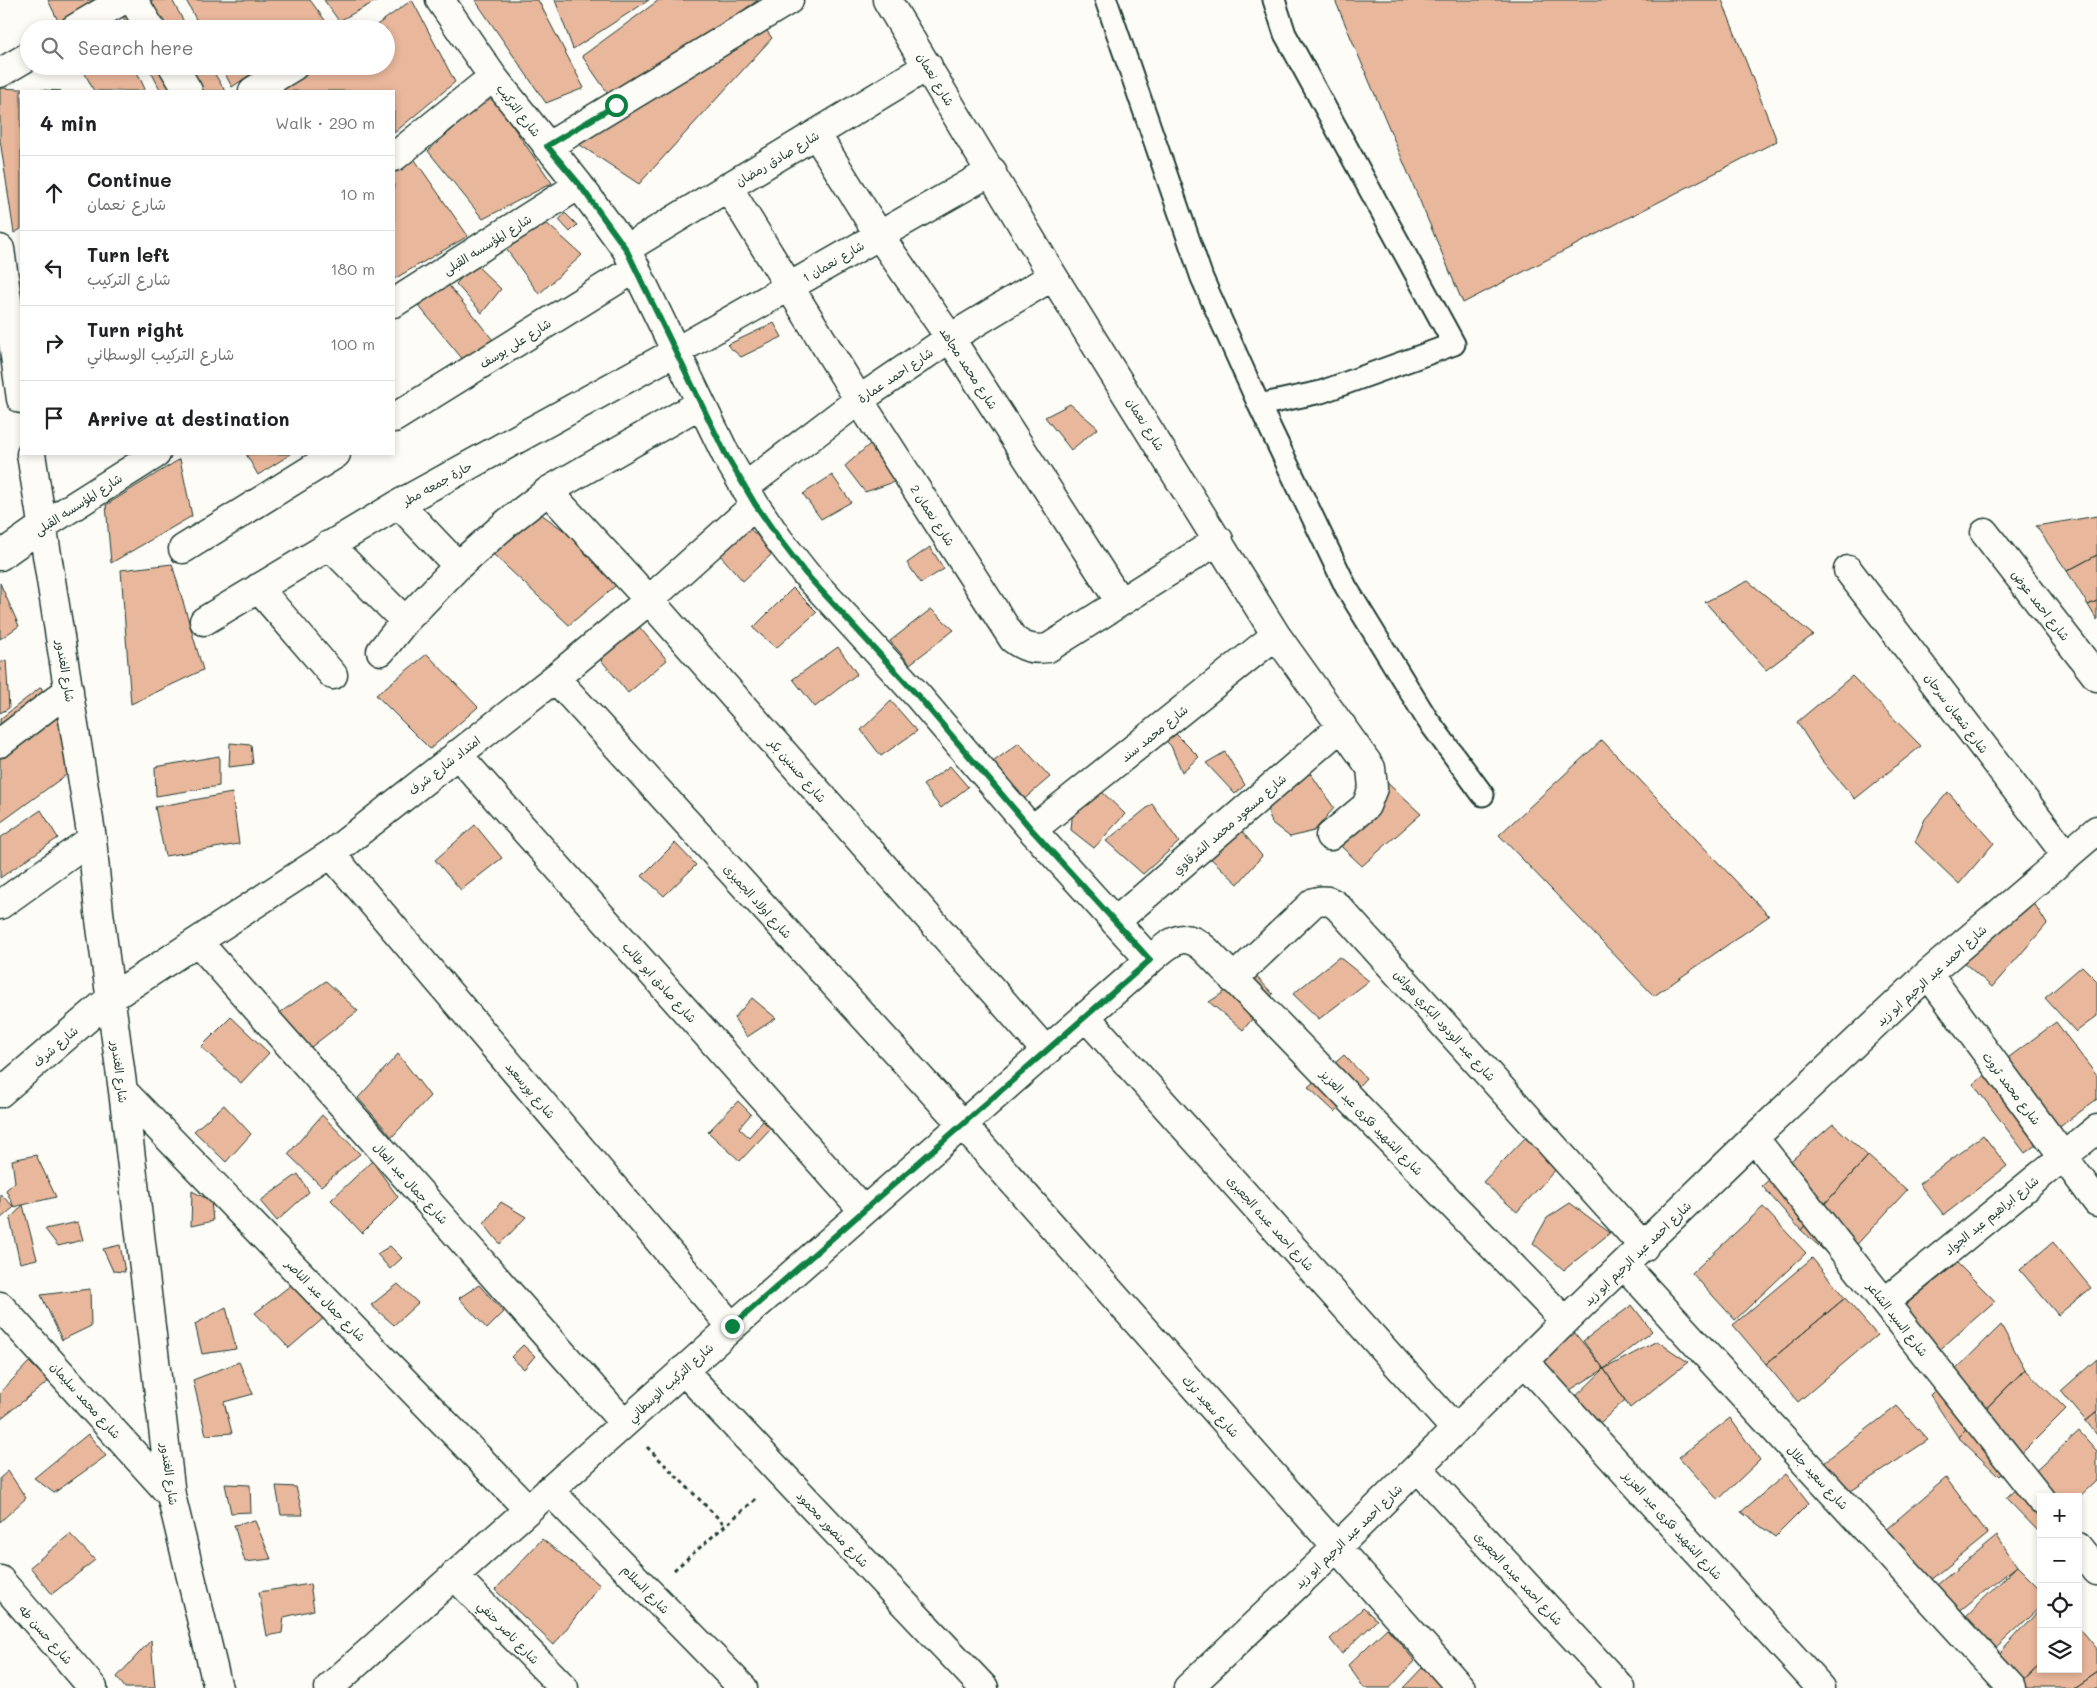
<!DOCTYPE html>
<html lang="en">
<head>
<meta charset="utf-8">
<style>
  :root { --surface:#fff; --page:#f6f6f6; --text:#202124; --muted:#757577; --line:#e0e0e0 }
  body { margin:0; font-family:Mali,"Playpen Sans Arabic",sans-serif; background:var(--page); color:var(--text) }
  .controls { position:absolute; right:15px; bottom:15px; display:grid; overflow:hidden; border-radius:0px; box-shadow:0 2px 8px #0003 }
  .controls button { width:45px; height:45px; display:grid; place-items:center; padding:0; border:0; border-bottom:1px solid var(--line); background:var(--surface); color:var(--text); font:25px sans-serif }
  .stop { position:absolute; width:15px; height:15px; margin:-11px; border:4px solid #0b8043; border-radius:50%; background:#fff }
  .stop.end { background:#0b8043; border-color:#fff; box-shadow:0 1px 5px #0008 }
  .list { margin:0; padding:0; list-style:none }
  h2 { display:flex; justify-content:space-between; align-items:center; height:65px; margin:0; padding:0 20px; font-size:21px }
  h2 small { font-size:16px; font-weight:400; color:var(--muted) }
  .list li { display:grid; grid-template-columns:32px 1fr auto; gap:15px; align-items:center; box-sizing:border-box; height:75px; padding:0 20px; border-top:1px solid var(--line) }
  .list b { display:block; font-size:19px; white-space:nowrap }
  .list p { margin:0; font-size:16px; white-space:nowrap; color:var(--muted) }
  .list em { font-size:16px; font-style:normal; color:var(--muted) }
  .icon { flex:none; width:28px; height:28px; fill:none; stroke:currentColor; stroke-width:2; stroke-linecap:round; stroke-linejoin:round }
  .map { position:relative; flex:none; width:2097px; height:1688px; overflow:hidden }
  .search { position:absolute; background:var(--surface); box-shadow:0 2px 8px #0003; left:20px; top:20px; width:375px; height:55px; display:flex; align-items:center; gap:12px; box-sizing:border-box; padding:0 18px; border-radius:28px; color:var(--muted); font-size:19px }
  .panel { position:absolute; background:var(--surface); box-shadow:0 2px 8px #0003; left:20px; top:90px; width:375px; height:365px; border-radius:0px }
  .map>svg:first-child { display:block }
</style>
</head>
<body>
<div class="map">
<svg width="2097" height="1688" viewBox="0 0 2097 1688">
  <rect width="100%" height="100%" fill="#fdfcf7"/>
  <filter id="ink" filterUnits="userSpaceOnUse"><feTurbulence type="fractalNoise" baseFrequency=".02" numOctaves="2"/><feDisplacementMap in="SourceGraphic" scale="10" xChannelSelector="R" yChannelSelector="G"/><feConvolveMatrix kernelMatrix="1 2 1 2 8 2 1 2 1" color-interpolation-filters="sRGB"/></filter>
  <g filter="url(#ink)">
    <path fill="#e9b79b" stroke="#1f3d34" d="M48,0h55l14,29h-55z
      M115,0h57l16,29h-59z
      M186,0h124l17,23 -8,6h-118z
      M324,0h54l-39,21z
      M412,0l43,82 -61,51v-42h-114l36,-25h70v-37h-15z
      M475,0h63l46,88 -38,15z
      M555,0h94l-76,49z
      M659,0h99l-142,105 -34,-49z
      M1335,0h387l55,141 -314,162z
      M749,6l23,32 -133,146 -65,-43z
      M81,66h53l11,23 -4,2h-47z
      M148,66h62l15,25h-64z
      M221,66h42l-31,21z
      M0,88l61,3h-40v138l-7,4 -14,-93z
      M491,95l61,88 -69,36 -55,-68z
      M406,147l62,89 -74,43v-121z
      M535,213l47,42 -43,39 -35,-48z
      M565,213l12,12 -7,7 -11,-12z
      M474,263l27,26 -19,24 -26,-29z
      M446,282l47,58 -28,22 -47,-57z
      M774,323l8,14 -41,20 -14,-12z
      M1070,404l28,24 -27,22 -26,-33z
      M870,444l27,37 -32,11 -20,-26z
      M246,454h45l-33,21z
      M180,459l12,57 -81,47 -5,-58z
      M832,475l19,27 -30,17 -18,-25z
      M541,514l86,62 -58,49 -76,-71z
      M2097,516v39l-30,16 -31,-45z
      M748,527l26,25 -31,29 -24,-27z
      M930,547l14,22 -23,14 -14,-20z
      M2097,555v46l-9,4 -21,-34z
      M172,564l31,106 -72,34 -10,-134z
      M1748,581l65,54 -47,35 -61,-68z
      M0,583l19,43 -19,13z
      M793,588l24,24 -41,36 -23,-20z
      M2097,601v19l-9,-15z
      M931,609l23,21 -44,34 -20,-23z
      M636,623l31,37 -39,33 -31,-38z
      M838,647l19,27 -42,33 -22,-28z
      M427,654l51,53 -48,42 -54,-54z
      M6,660l3,48 -9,5v-50z
      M1852,676l69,70 -66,53 -33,-38 -25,-39z
      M41,687l40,77 -81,59v-104z
      M891,701l26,30 -36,25 -20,-26z
      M1171,729l28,28 -17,15 -11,-26 -11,-11z
      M1602,740l167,176 -115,80 -155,-161z
      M230,743l21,2 2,19 -24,3z
      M1019,743l31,34 -28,24 -32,-37z
      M1225,752l20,33 -10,9 -29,-31z
      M219,756v30l-63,10 -1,-29z
      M950,766l18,21 -27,21 -18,-23z
      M1311,774l23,34 -20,23 -24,6 -18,-14 -6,-18 18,-25z
      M1382,778l39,36 -59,52 -32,-30z
      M1096,786l29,28 -31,34 -23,-18 2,-23z
      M1948,792l46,51 -35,41 -44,-42 10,-23z
      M232,793l7,51 -74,12 -10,-49z
      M1152,804l27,38 -36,32 -37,-33z
      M41,810l17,28 -58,40v-40z
      M475,825l27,33 -41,32 -26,-30z
      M1237,825l25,31 -24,28 -32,-30z
      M675,843l21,22 -32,31 -22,-20z
      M2019,879l28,45 -55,63 -38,-33z
      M1339,957l30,24 -50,38 -26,-25z
      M2082,966l15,15v35l-21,16 -31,-34z
      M1253,973l20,21 -30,36 -34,-28z
      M326,981l32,30 -47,36 -33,-33z
      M752,998l24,20 -29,19 -13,-19z
      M231,1017l38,36 -28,30 -40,-36z
      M2056,1022l41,54v23l-72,54 -52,-69z
      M398,1054l32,42 -38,41 -34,-39z
      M1344,1055l22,23 -31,34 -27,-25z
      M738,1101l13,13 -12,14 10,9 14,-16 8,7 -31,33 -32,-29z
      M224,1105l27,29 -25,28 -32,-31z
      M322,1115l38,39 -39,32 -33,-32z
      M1833,1124l35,32 -67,74 -39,-44z
      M1528,1135l29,33 -40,44 -34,-30z
      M1983,1135l24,31 -63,49 -25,-31z
      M36,1155l20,42 -42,10 -8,-17 9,-8 -3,-22z
      M1868,1156l39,34 -68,74 -38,-34z
      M372,1161l26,36 -36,36 -31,-33z
      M298,1174l11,18 -32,29 -17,-20z
      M192,1191l19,10 2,20 -22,5z
      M0,1194l14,13 -14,12z
      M501,1202l25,15 -26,27 -16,-20z
      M1570,1203l40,30 -46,37 -31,-27 14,-25z
      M23,1205l14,54 -17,4 -10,-44z
      M1763,1207l43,46 -71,67 -43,-47z
      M78,1222l5,18 -25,6 -13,-17z
      M2053,1242l38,46 -33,27 -38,-45z
      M120,1245l5,27 -12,-1 -10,-22z
      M390,1246l12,12 -12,11 -13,-15z
      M1812,1258l33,40 -79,66 -33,-39z
      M1957,1263l38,38 -75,66 -38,-43z
      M398,1284l20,19 -24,22 -23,-20z
      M291,1285l34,32 -36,31 -34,-35z
      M479,1285l25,27 -17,17 -28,-31z
      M90,1289l1,37 -29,14 -21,-45z
      M1845,1298l32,37 -79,67 -32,-38z
      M1632,1305l20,26 -48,38 -21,-28z
      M226,1307l10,42 -34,5 -7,-30z
      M1565,1321l39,48 -47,29 -32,-36z
      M2001,1325l24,44 -67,68 -28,-42z
      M1657,1341l31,21 -58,46 -26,-39z
      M523,1345l12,11 -11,13 -13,-12z
      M2097,1359v53l-11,9 -25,-30z
      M29,1362l20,19 -49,38v-26z
      M239,1362l14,32 -29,8 8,31 -26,2 -13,-55z
      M1604,1369l21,31 -36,33 -23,-27z
      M2025,1369l41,40 -67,67 -41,-39z
      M1897,1406l31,34 -80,53 -28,-28z
      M2097,1412v23l-11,-14z
      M1730,1418l30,42 -42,40 -39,-43z
      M2079,1431l18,20v29l-19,18 -37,-1 -1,36 -34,-35z
      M88,1434l18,22 -52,37 -20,-15z
      M8,1471l18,27 -26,24v-44z
      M1786,1474l23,29 -34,34 -34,-25z
      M1946,1478l42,56 -58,47 -46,-50z
      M225,1484l25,1 1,27 -20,1z
      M276,1486l20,1 7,28h-22z
      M255,1521l16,38 -26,3 -11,-37z
      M70,1534l25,26 -43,34 -22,-27z
      M1997,1536l20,30 -68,53 -23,-25z
      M542,1539l58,46 -46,60 -59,-55z
      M2017,1566l24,24v16l-47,44 -38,-24z
      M310,1584l4,26 -30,7 -2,16 -15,3 -8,-44z
      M1363,1608l14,12 -35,34 -12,-15z
      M2041,1608v56l-25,24 -26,-24z
      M2078,1627l19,23v21l-25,17h-56l25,-24v5h37z
      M1387,1628l28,33 -25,27h-26l-16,-23z
      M151,1640l4,48h-30l-8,-11z
      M1424,1666l21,22h-42z
      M2097,1671v17h-25z"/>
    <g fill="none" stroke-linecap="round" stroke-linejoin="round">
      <g stroke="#1f3d34" stroke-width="25">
        <path id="lane" d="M1106,0l96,278 57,127 87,182 81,132 56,76
          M1259,405l62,-13 133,-48 -169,-310 -11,-34"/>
      </g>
      <g stroke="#1f3d34" stroke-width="31">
        <path id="street" d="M133,0l18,29
          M440,0l53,77 86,108 47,64 100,206 29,50 24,35 26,33 113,123 114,134 118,130
          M887,0l166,276 223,359 95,133 2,20 -7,18 -36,30
          M74,29l49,-29
          M173,66l15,25
          M0,73l29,-17
          M253,91l41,-25
          M816,134l63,101 71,103 170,264
          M547,147l242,-147
          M394,157l99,-80
          M728,187l131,213 154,239c12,9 20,11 35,9l171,-108
          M0,249l21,150
          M626,249l302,-183
          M394,303l185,-118
          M394,418l242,-150
          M31,454l61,385 7,73 24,179 48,404 47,193
          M745,487l114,-87 91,-62 103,-62
          M548,491l101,109 397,451
          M399,504l59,62
          M1985,533l112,144
          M329,545l76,76
          M183,549l153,-95
          M0,556l44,-31 112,-71
          M1848,570l219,286
          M258,588l75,87
          M204,621l195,-117 276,-152 317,-181
          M381,651l24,-30 53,-55 50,-44 40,-31 152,-87
          M555,678l407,446 499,564
          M0,743l69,-53
          M457,754l406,456
          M1032,830l244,-195
          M331,854l401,473
          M0,905l92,-66
          M1115,922l227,-196
          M198,942l426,481
          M1928,974l169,228
          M1233,979l81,-77c10,-3 16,-2 24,5l306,340
          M1085,1016l371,414
          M123,1091l405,418
          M0,1093l111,-95 220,-144 224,-176 94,-78 106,-95
          M1754,1138l287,362
          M1624,1265l388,423
          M1885,1302l212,-173
          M0,1306l171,189
          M1525,1362l296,326
          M683,1370l301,318
          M1418,1468l203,220
          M549,1490l194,198
          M2078,1547l19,24
          M454,1575l110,113
          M0,1580l93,108
          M329,1688l403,-361 418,-367c20,-17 33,-32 56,-10l359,371
          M1188,1688l149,-141 228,-226 189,-183 174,-164 169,-144"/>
      </g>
      <path stroke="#1f3d34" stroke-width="3" stroke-dasharray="4 4" stroke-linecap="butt" d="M647,1447l79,79
        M674,1570l84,-73"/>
      <use href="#lane" stroke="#fdfcf7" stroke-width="21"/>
      <use href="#street" stroke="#fdfcf7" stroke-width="28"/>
    </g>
  </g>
  <g fill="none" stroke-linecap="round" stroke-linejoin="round" filter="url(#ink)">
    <path stroke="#0b8043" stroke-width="6" d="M616,105l-69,41 32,38 47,65 100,206 29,49 25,36 25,33 113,123 114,134 118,130 -418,366"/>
  </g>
  <g text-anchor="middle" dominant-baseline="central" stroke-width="4" stroke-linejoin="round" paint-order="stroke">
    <g font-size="12" fill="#1f3d34" stroke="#fdfcf7">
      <text transform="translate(936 79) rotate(59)">شارع نعمان</text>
      <text transform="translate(519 110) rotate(52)">شارع التركيب</text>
      <text transform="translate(777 158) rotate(-31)">شارع صادق رمضان</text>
      <text transform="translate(487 244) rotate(-32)">شارع المؤسسه القبلى</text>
      <text transform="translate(833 261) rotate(-30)">شارع نعمان 1</text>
      <text transform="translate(515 343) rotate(-32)">شارع على يوسف</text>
      <text transform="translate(969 368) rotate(57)">شارع محمد مجاهد</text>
      <text transform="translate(895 375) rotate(-34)">شارع احمد عمارة</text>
      <text transform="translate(1146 424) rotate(58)">شارع نعمان</text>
      <text transform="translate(437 483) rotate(-29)">حارة جمعه مطر</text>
      <text transform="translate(78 504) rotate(-33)">شارع المؤسسه القبلى</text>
      <text transform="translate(933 515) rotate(57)">شارع نعمان 2</text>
      <text transform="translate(2041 605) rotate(52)">شارع احمد عوض</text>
      <text transform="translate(66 671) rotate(81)">شارع الغندور</text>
      <text transform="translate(1957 713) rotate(53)">شارع شعبان سرحان</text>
      <text transform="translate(1154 733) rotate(-39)">شارع محمد سند</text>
      <text transform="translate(444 765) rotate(-38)">امتداد شارع شرف</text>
      <text transform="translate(798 770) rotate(49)">شارع حسنين بكر</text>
      <text transform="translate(1229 824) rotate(-41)">شارع مسعود محمد الشرقاوي</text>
      <text transform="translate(758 901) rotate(48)">شارع اولاد الجميزى</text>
      <text transform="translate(1931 975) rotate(-42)">شارع احمد عبد الرحيم ابو زيد</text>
      <text transform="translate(660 982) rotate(48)">شارع صادق ابو طالب</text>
      <text transform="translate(1445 1025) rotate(48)">شارع عبد الودود البكري هواش</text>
      <text transform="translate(55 1046) rotate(-41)">شارع شرف</text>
      <text transform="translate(120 1072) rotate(83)">شارع الغندور</text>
      <text transform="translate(2012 1088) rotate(53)">شارع محمد ثروت</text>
      <text transform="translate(531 1090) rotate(50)">شارع بورسعيد</text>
      <text transform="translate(1372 1122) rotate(46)">شارع الشهيد فكرى عبد العزيز</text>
      <text transform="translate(411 1183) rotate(48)">شارع جمال عبد العال</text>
      <text transform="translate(1991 1215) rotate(-39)">شارع ابراهيم عبد الجواد</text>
      <text transform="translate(1271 1223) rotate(48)">شارع احمد عبده الجعبرى</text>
      <text transform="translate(1637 1253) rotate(-44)">شارع احمد عبد الرحيم ابو زيد</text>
      <text transform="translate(326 1300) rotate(46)">شارع جمال عبد الناصر</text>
      <text transform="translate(1898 1319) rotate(52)">شارع السيد الشاعر</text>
      <text transform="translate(670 1382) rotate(-42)">شارع التركيب الوسطاني</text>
      <text transform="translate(86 1400) rotate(48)">شارع محمد سليمان</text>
      <text transform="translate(1211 1406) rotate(48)">شارع سعيد ترك</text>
      <text transform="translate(170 1474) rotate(82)">شارع الغندور</text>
      <text transform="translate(1818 1477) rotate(47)">شارع سعيد جلال</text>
      <text transform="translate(1673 1525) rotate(48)">شارع الشهيد فكرى عبد العزيز</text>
      <text transform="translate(833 1529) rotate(47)">شارع منصور محمود</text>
      <text transform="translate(1348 1536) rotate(-44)">شارع احمد عبد الرحيم ابو زيد</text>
      <text transform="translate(1519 1578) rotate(47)">شارع احمد عبده الجعبرى</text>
      <text transform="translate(646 1589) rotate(46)">شارع السلام</text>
      <text transform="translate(509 1632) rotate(46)">شارع ناصر حنفي</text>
      <text transform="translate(46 1634) rotate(49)">شارع حسن طه</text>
    </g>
  </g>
</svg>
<div class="controls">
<button>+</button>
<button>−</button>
<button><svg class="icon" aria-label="locate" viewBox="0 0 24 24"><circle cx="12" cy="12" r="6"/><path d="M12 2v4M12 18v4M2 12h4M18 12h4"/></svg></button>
<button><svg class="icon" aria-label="layers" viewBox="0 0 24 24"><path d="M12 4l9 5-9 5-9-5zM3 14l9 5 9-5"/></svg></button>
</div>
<div class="stop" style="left:616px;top:105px"></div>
<div class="stop end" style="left:732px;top:1326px"></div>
<div class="search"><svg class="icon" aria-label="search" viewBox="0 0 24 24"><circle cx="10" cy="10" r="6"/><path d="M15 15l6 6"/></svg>Search here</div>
<section class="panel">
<h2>4 min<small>Walk · 290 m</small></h2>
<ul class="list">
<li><svg class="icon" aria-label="ahead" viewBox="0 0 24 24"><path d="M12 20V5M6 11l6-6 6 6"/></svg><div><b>Continue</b><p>شارع نعمان</p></div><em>10 m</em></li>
<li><svg class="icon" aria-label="left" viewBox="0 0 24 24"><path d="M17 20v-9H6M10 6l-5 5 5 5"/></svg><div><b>Turn left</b><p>شارع التركيب</p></div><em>180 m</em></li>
<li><svg class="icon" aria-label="right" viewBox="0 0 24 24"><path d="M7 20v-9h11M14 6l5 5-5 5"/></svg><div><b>Turn right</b><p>شارع التركيب الوسطاني</p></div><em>100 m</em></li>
<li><svg class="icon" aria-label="arrive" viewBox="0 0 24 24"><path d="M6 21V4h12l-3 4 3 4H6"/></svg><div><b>Arrive at destination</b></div></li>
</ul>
</section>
</div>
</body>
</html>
